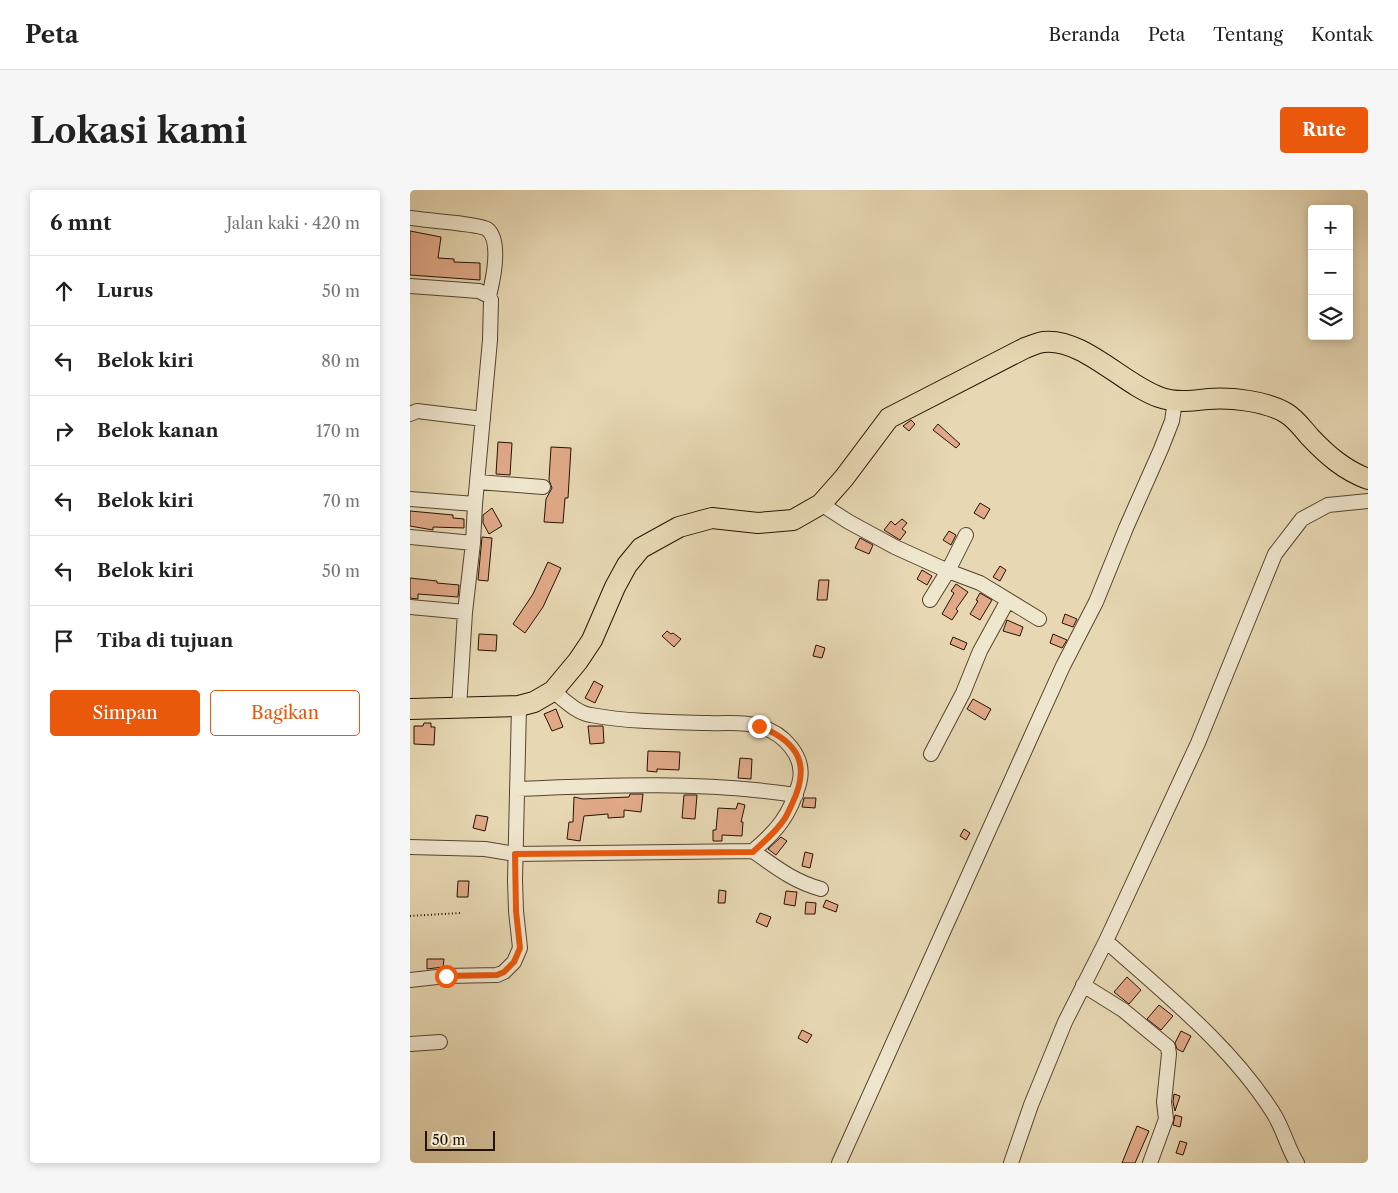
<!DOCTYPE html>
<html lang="id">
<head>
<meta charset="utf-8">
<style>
  :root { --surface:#fff; --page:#f6f6f6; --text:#222; --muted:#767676; --line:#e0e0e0; --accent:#ea580c }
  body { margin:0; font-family:"Libre Caslon Text",serif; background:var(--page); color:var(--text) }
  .controls { position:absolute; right:15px; top:15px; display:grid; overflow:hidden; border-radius:5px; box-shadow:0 2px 8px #0003 }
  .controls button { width:45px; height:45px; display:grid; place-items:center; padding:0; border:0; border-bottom:1px solid var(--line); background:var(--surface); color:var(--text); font:25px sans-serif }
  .scale { position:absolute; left:15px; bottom:12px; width:70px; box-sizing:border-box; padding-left:5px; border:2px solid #261201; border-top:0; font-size:14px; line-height:18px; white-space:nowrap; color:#261201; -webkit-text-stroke:4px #efe6ce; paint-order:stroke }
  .stop { position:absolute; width:15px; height:15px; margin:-11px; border:4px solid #ea580c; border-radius:50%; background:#fff }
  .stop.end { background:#ea580c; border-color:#fff; box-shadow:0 1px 5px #0008 }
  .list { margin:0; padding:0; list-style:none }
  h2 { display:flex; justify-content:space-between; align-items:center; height:65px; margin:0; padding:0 20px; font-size:21px }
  h2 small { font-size:16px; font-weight:400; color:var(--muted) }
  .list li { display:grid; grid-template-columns:32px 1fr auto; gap:15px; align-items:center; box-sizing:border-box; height:70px; padding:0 20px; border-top:1px solid var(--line) }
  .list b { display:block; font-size:19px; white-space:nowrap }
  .list em { font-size:16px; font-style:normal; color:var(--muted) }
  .actions { display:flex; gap:10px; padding:15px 20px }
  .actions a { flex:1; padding:11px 0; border:1px solid var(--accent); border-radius:5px; text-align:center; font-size:18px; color:var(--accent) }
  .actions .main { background:var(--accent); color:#fff }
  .icon { flex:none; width:28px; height:28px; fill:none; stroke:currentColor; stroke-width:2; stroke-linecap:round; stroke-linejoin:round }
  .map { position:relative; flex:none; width:958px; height:973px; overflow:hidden; border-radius:5px }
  header { display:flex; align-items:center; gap:30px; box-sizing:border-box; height:70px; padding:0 25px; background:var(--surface); border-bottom:1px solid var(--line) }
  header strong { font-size:24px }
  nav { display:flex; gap:28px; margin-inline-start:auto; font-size:18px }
  .intro { display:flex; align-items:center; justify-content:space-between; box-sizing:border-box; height:120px; padding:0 30px }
  h1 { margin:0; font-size:35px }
  .button { padding:12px 22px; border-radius:5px; background:var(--accent); color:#fff; font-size:18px; font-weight:700 }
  main { display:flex; gap:30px; padding:0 30px }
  aside { flex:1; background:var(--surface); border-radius:5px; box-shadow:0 2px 8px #0003 }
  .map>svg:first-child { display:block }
</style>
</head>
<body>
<header>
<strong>Peta</strong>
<nav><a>Beranda</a><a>Peta</a><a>Tentang</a><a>Kontak</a></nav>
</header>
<div class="intro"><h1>Lokasi kami</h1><a class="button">Rute</a></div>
<main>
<aside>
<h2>6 mnt<small>Jalan kaki · 420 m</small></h2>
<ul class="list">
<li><svg class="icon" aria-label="ahead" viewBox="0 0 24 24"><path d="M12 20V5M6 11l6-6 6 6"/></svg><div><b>Lurus</b></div><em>50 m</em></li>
<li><svg class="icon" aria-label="left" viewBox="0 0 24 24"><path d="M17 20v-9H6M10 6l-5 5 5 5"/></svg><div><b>Belok kiri</b></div><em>80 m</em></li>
<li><svg class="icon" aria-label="right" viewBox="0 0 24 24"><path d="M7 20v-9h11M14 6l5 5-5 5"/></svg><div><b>Belok kanan</b></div><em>170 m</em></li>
<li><svg class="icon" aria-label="left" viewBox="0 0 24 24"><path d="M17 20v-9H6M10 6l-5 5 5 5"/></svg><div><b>Belok kiri</b></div><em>70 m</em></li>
<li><svg class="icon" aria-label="left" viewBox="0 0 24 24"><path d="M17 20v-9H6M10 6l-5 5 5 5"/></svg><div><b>Belok kiri</b></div><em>50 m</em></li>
<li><svg class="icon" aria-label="arrive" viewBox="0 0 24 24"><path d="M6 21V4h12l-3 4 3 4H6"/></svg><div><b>Tiba di tujuan</b></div></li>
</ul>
<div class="actions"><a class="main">Simpan</a><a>Bagikan</a></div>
</aside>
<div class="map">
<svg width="958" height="973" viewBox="0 0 958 973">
  <rect width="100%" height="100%" fill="#e7d8b3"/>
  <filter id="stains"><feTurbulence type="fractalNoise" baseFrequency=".004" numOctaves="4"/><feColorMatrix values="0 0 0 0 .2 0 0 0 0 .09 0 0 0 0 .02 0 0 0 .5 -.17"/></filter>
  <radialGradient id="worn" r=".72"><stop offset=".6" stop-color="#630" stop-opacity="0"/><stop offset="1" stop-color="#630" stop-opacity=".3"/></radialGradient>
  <path fill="#e1a988" stroke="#261201" d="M0,41l31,6 -3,21 16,1v3l26,1v17l-70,-5z
    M501,230l4,4 -6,7 -6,-5z
    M528,234l22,20 -4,4 -23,-18z
    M88,252l14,1 -2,32 -14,-1z
    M141,257l20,1 -3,50h-3l-2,25 -19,-1 2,-23 6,-11 -3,-8z
    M570,313l10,6 -6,10 -10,-6z
    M82,318l10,18 -13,8 -6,-11v-8z
    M0,321l43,4v3l11,1v9l-31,-1v3l-23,-4z
    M492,329l5,4 -5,6 4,3 -6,8 -16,-10 7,-9 4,4z
    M539,341l7,4 -5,10 -8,-5z
    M72,347l10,1 -4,43 -10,-1z
    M450,348l13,7 -4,9 -14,-6z
    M138,372l13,6 -18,39 -18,26 -12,-9 20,-30z
    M590,376l6,4 -6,11 -7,-4z
    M512,380l10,6 -5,9 -10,-6z
    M0,388l27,3v2l22,2 -1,12 -40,-3v5l-8,-1z
    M409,390h10l-2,20h-10z
    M546,394l12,8 -12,17 2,2 -6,9 -10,-6 12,-21 -3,-2z
    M570,403l12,7 -12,20 -10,-6 8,-13 -2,-1z
    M655,424l12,5 -4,8 -11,-4z
    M597,430l16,7 -3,9 -17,-5z
    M257,441l4,3 2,-1 8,6 -7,8 -12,-11z
    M69,444l18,1 -1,16 -18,-1z
    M643,444l14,6 -5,8 -12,-5z
    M543,447l14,6 -3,7 -14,-6z
    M406,455l9,3 -3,10 -9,-2z
    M184,491l9,5 -8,17 -10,-5z
    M563,509l18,10 -6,11 -18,-11z
    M146,519l7,18 -11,4 -8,-17z
    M14,533h7v4h4l-1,18 -20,-1v-18h9z
    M178,536h15l1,17 -14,1z
    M238,561l32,1 -1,18 -22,-1v3l-10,-1z
    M330,568l12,1 -1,20 -13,-1z
    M220,604h13l-2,18 -17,-2v7l-16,1v-4l-24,2 -4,25 -13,-2 2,-17h4l1,-25 9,2 46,-2z
    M274,605h13l-2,24 -13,-1z
    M394,608h12l-1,10 -13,-1z
    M328,613l7,2 -4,17h2l-1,14 -20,-1v6h-9v-11h3l2,-22 18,1z
    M66,625l12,2 -3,14 -12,-3z
    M554,639l6,4 -4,7 -6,-4z
    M371,647l6,4 -11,14 -8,-6z
    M395,662l8,2 -3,14 -8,-2z
    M48,691h11l-1,16h-11z
    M309,700l7,1 -1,12h-7z
    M376,701l11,1 -2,14 -11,-2z
    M416,710l12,5 -2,7 -13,-5z
    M396,712l10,1 -1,11h-10z
    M350,723l11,4 -4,10 -11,-5z
    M17,769h17l-1,8 -16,2z
    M717,787l14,13 -12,14 -15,-12z
    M749,815l14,11 -12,14 -14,-11z
    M392,840l10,5 -5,8 -9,-5z
    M771,841l10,5 -8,16 -6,-3 -2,-6z
    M764,904l6,2 -5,15 -2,-9z
    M765,925l7,2 -2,10 -7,-2z
    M727,936l12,5 -14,32h-13z
    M770,951l7,2 -4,12 -7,-2z"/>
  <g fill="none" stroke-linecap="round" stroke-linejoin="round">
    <g stroke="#56442e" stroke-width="16">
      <path id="minor" d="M0,28c13,2 70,6 77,11 15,11 6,51 2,67
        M0,96l69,5 10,5 2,4 -1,40 -15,164 -2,39 -8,69 -6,96
        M0,224l7,-3 66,8
        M68,292l65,5
        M0,309l65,5
        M411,314l28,18 46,25 53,24 32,12 59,36
        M0,347l63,6
        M520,410l18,-29 18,-36
        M0,417l55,5
        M521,564l32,-61 17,-42 28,-51
        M107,599c93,-4 186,-8 279,6
        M0,657l75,2 30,5 238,-3c24,-20 37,-36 46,-67 8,-27 -16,-52 -41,-58 -17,-5 -32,-2 -49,-3 -39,-1 -80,-1 -118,-8 -14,-2 -27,-15 -38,-24
        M343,661c24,17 40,30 68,38
        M696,751c59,53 123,103 166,170 11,16 15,36 25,52
        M0,790l36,-4 51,-1 7,-3 10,-10 6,-14 -4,-37 -1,-31 4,-174
        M673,795l40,25 45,37 1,7 -5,48 2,17 -16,44
        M0,854l30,-2
        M429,973l195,-433 29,-64 33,-64 30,-74 35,-79 11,-28 3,-20
        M601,973l20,-58 34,-83 41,-81 92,-198 77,-189 27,-35 26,-14 40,-4"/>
    </g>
    <g stroke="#261201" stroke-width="22">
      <path id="highway" d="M0,519l109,-3 15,-4 19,-11 25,-30 14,-21 23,-53 12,-22 14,-17 38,-21 33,-9 46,5 35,-3 28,-16 23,-26 45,-60 136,-70c6,-2 12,-5 18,-6 39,-5 81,43 116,55 16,6 32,4 49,2 22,-2 58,2 78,14 10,6 16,15 24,24 17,18 34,33 58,42"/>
    </g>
    <path stroke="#261201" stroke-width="2" stroke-dasharray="1 2.5" stroke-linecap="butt" d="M0,726l50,-3"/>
    <use href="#minor" stroke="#efe6ce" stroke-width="14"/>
    <use href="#highway" stroke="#e7d8b3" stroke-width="20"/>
  </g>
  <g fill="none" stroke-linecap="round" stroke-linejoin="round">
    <path stroke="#ea580c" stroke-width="6" d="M36,786l51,-1 7,-3 10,-10 6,-14 -4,-37 -1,-57 238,-2c10,-10 22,-19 30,-31 4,-5 6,-11 9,-17 19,-39 7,-62 -33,-78"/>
  </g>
  <rect width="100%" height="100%" filter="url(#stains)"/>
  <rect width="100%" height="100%" fill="url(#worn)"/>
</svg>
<div class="controls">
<button>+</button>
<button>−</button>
<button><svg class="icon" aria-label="layers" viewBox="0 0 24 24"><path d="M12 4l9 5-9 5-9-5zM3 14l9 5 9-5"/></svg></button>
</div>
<div class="scale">50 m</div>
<div class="stop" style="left:36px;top:786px"></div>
<div class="stop end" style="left:349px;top:536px"></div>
</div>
</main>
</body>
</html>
